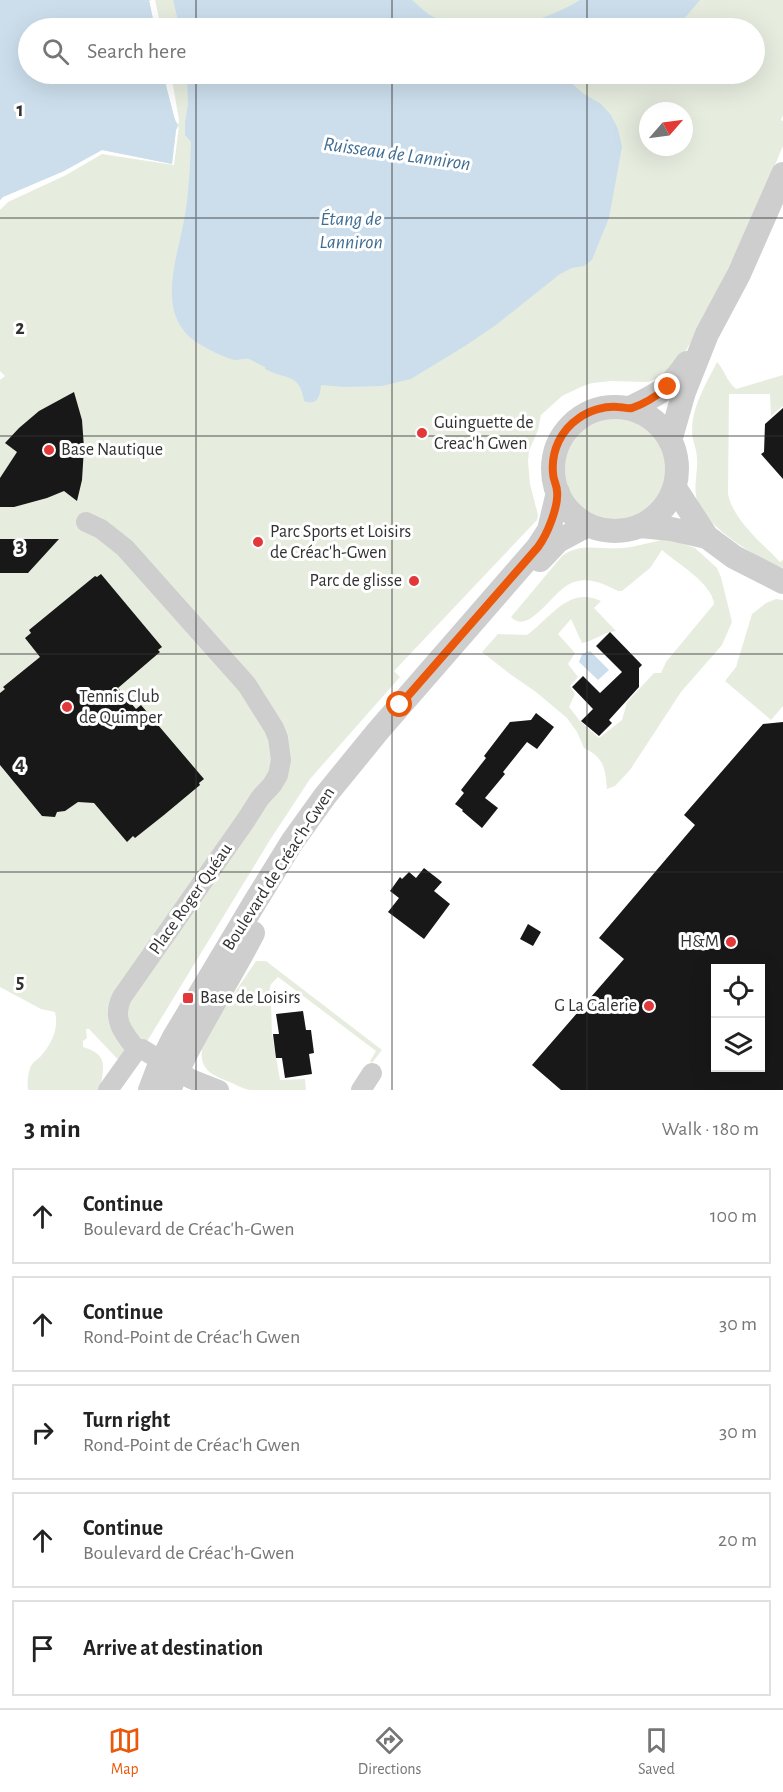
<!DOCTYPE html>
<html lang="en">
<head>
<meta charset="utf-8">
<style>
  :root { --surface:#fff; --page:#f6f6f6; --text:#222; --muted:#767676; --line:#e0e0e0; --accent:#ea580c }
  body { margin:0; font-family:"Alegreya Sans",sans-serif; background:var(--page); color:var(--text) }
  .controls { position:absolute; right:18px; bottom:18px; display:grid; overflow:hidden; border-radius:0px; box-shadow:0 6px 24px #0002 }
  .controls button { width:54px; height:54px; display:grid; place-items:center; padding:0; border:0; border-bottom:2px solid var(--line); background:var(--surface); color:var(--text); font:30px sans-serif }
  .compass { position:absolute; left:639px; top:102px; width:54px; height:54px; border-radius:50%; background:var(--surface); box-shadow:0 6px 24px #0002; rotate:62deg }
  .stop { position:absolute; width:18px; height:18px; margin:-14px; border:4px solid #ea580c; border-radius:50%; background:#fff }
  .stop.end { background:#ea580c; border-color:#fff; box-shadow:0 2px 6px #0008 }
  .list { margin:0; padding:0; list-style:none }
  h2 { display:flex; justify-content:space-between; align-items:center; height:78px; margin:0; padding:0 24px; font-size:26px }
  h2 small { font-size:20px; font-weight:400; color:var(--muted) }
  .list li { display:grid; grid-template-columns:39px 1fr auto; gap:18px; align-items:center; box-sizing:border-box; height:96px; margin:0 12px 12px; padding:0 12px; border:2px solid var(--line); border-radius:0px }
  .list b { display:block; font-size:22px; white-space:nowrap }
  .list p { margin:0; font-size:20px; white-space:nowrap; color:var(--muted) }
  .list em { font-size:20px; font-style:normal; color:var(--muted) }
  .icon { flex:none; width:33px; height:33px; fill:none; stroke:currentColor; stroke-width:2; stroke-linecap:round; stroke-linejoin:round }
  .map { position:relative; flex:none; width:783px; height:1090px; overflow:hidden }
  .search { position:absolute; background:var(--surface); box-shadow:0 6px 24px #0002; left:18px; right:18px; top:18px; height:66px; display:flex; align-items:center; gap:15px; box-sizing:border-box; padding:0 21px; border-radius:33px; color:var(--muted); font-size:22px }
  .sheet { height:618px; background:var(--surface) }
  nav { display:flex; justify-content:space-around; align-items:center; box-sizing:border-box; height:84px; border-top:2px solid var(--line); background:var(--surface); font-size:16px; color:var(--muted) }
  nav a { display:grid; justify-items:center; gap:3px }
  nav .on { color:var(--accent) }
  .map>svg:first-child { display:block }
</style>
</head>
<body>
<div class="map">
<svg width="783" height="1090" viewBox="0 0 783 1090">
  <rect width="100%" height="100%" fill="#fff"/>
  <path fill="#e6eddf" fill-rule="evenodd" d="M0,0h152l-3,1 6,27h-127v46h135l12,46 3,5 1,-5 -8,-46h583v-46h-593l-6,-28h628v115l-2,5 2,1v25l-34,80 -52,106 -24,40 -25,10 -37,-1 -19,2 -11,4 -19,9 -21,19 -3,15 -9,21 -1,10 2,23 8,31 -1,5 -143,151 6,6 -90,102 -40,61 -141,231 -40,-42h-3l1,9 -4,3v6c27,8 20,21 17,43h-72c-1,-7 0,-18 3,-24 2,-4 7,-7 10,-10 11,-13 18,-28 14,-44l-14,-3 -41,-22v-607l5,-4 -5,-5v-161l8,-8 58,-27 36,-21 72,11 5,-39 -3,4 -4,34 -70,-14 -38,21 -61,26 -3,3zM648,111h36v36h-36z
    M717,362c9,10 8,17 19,27l47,-14v31l-12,10 -1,-22h-41l-1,100c6,27 33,48 52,68l3,-2v8c-25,-9 -78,-41 -86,-68 -4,-13 1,-28 0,-41 0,-10 -5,-18 -5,-28 0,-25 14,-47 25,-69z
    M563 468a52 52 0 1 1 104 0a52 52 0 1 1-104 0Z
    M661,540h11l23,8 22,20 4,9 11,45 -10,23 -41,47 -51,78 -15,16 -8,3c-2,-22 -3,-31 -23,-41l-7,-16 -10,-14 -31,-26 -26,-18 -28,-22 16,-18 29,1c24,-17 41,-49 74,-34l-7,7 22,23c-15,2 -20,9 -34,12l-11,-24 -13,15 17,19 -7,11 10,13 -8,9 5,8 -6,13 11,14 19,17 23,-18 5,-18 27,-29h7l5,-11 48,-58c-2,-21 -36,-40 -52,-54l-12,18 -28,23h-4c-15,-7 -27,-14 -44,-9 -20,5 -44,55 -63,35l51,-61c17,-14 40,-6 61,-8 12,-1 25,-5 38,-8z
    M776,599l7,1v106l-12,14 -46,-39 11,-14 16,-53 14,-11z
    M256,961h10l116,89 -10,13 -2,-2 6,-10 -98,-74 -7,7 -3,12 3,3 1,35 8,46 25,-1 1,11c-18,0 -38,0 -56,0 -6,-1 -12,-4 -18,-7 -20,-8 -35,-13 -29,-39l28,-46z"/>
  <path fill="#ccdeec" d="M0,0h149l6,28h-127v46h135l12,46 3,5 -2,5 -4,34 -70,-14 -38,21 -61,26 -3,3z
    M173,0h239l16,14 27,14h-275z
    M580,0h120l-17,20 -12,8h-164c26,-6 50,-14 73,-28z
    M187,74h378l4,7 15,13 17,10 10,11 7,14 4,18 -13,71 -17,42 -8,6 -12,2 -12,6 -64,51 -31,21 -54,33 -29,7 -37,1 -24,-2c-1,11 -3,21 -17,16 -4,-29 -20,-21 -39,-32v-2c-5,-2 -11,-6 -16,-8 -5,-1 -10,1 -14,1 -10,-2 -25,-10 -34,-15 -49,-28 -23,-87 -16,-130 4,-24 5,-49 6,-73l-6,-7v-13l3,-18z
    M590,651l19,19 -11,10 -19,-18 3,-8z"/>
  <path fill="#181818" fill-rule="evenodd" d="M74,392l8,28 2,28 -2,32 -5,21 -13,-10 -17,7 -33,9h-14v-29l17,-26 -12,-9 14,-15 20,-17z
    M783,408v71l-22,-25 3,-2 1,-28z
    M0,539h59l-31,34h-28z
    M101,574l61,73 -4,3 2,2 -42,36 18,21 5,-4 63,74 -5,4 1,2 -36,30 -29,23 -2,-2 -6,6 -33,-39 -16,-1 -13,9 -8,1 -2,5 -13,-1 -42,-51v-72l5,-4 -2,-2 37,-30 -15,-19 6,-5 -2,-3 66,-54 2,1z
    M610,632l32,33 -3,3v19l-30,33 3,3 -13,13 -18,-15 12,-12 -21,-22 11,-11 17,17 22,-21 -26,-26z
    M536,713l18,14 -17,22 -10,-7 -24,30 2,2 -20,24 13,10 -16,20 -20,-17 1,-1 -8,-6 9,-11 -3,-3 25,-32 -2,-2 26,-34 21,-2z
    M783,722v368h-222l-29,-25 92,-106 -25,-21 96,-113 -11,-10 79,-91zM716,969h44v99h-44z
    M424,868l18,14 -8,9 16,13 -26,35 -36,-27 11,-14 -9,-7 10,-14 2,2 7,-7 7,6z
    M528,924l13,8 -8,14 -13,-7z
    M303,1011l3,19h5l3,23 -5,1 3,20 -27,4 -3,-20h-6l-3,-24h6l-3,-20z"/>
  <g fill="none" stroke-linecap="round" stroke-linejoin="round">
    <path stroke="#cecece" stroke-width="20" d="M86,522l15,7 24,19 122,137 27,43 4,10 3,22 -3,15 -6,10 -12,13 -14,22 -124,177c-11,22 2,37 15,53
      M108,1090l25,-35 4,-5 5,-1 49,30 28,11
      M361,1090l11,-17"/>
    <path stroke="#cecece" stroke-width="24" d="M553 469a62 62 0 1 1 124 0a62 62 0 1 1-124 0Z
      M630,408c28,-14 39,-18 57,-45
      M670,441l14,-49 23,-58 32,-60 44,-100
      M675,488l32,49 27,20 49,25
      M640,526l31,3 36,8
      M540,560l18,-19 30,-16
      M150,1090l8,-21 15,-30 82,-137 37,-60 33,-46 53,-65 160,-184 11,-17 9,-38
      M169,1090c23,-55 57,-104 84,-157"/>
  </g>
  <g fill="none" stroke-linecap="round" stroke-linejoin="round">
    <path stroke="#ea580c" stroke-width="8" d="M400,705l138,-158c9,-12 21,-41 19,-56 0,-6 -4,-11 -4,-18 -2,-22 8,-43 26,-55 11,-8 26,-12 39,-11 5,0 10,2 14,1 12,-4 26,-13 36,-21"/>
  </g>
  <path fill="none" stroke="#313131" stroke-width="1.5" stroke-opacity="0.55" d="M196,0v28M392,0v28M587,0v28M196,74v1016M392,74v1016M587,74v1016M0,218h783M0,436h783M0,654h783M0,872h783"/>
  <g fill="#e2383a" stroke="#fff" stroke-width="2">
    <circle cx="422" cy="433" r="6"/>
    <circle cx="49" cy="450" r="6"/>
    <circle cx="258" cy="542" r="6"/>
    <circle cx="414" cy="581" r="6"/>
    <circle cx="67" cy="707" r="6"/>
    <circle cx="731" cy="942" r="6"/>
    <rect x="182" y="992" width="12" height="12" rx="3"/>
    <circle cx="649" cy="1006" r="6"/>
  </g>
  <g text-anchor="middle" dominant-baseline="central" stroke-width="6" stroke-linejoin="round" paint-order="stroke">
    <g font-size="18" fill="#313131" stroke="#fff" text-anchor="start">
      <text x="434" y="423">Guinguette de<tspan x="434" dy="21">Creac'h Gwen</tspan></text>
      <text x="61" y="450">Base Nautique</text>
      <text x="270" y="532">Parc Sports et Loisirs<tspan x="270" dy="21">de Créac'h-Gwen</tspan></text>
      <text x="402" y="581" text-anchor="end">Parc de glisse</text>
      <text x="79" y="697">Tennis Club<tspan x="79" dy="21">de Quimper</tspan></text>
      <text x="719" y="942" text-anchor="end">H&amp;M</text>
      <text x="200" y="998">Base de Loisirs</text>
      <text x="637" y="1006" text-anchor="end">G La Galerie</text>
    </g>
    <g font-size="18" fill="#313131" stroke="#fff">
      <text transform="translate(279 869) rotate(-57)">Boulevard de Créac'h-Gwen</text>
      <text transform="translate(191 899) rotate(-55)">Place Roger Quéau</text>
    </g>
    <g font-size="20" font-style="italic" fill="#3f6d92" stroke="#fff">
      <text transform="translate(397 154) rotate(8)">Ruisseau de Lanniron</text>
      <text x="351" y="219">Étang de<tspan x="351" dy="23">Lanniron</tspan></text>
    </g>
  </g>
  <g font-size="20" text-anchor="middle" font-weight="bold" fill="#313131" stroke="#fff" stroke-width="6" stroke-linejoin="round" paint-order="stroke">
    <text x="20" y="116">1</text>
    <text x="20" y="334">2</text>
    <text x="20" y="552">3</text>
    <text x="20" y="770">4</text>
    <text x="20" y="988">5</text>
  </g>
</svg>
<div class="controls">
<button><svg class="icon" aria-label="locate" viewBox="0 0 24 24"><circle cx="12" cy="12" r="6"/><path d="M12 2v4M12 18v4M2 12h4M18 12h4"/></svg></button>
<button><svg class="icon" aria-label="layers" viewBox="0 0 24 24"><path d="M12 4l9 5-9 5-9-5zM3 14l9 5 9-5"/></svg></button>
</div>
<svg class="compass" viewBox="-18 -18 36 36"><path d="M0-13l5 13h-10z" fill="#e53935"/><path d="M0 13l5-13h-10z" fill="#767676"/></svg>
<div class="stop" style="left:400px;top:705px"></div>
<div class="stop end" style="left:668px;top:387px"></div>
<div class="search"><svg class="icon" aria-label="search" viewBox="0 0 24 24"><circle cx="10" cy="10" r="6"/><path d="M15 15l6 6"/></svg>Search here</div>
</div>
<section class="sheet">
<h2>3 min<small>Walk · 180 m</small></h2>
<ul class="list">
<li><svg class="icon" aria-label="ahead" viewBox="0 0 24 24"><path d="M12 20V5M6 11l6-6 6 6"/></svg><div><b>Continue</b><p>Boulevard de Créac'h-Gwen</p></div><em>100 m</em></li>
<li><svg class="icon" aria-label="ahead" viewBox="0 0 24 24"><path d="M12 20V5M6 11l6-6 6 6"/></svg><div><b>Continue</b><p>Rond-Point de Créac'h Gwen</p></div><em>30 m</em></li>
<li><svg class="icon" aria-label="right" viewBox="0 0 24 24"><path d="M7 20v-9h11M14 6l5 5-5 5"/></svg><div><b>Turn right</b><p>Rond-Point de Créac'h Gwen</p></div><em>30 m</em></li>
<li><svg class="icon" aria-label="ahead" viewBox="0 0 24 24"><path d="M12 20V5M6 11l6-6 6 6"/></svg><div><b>Continue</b><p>Boulevard de Créac'h-Gwen</p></div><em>20 m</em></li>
<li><svg class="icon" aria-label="arrive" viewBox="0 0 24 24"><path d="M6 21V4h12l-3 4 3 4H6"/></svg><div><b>Arrive at destination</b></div></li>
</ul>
</section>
<nav>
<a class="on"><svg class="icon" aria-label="map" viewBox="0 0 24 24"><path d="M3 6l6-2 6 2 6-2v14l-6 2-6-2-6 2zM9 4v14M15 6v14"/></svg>Map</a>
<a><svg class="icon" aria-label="directions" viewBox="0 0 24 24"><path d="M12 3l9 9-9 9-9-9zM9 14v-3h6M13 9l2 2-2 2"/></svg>Directions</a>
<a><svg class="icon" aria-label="saved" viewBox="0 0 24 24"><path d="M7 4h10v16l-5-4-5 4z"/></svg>Saved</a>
</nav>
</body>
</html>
